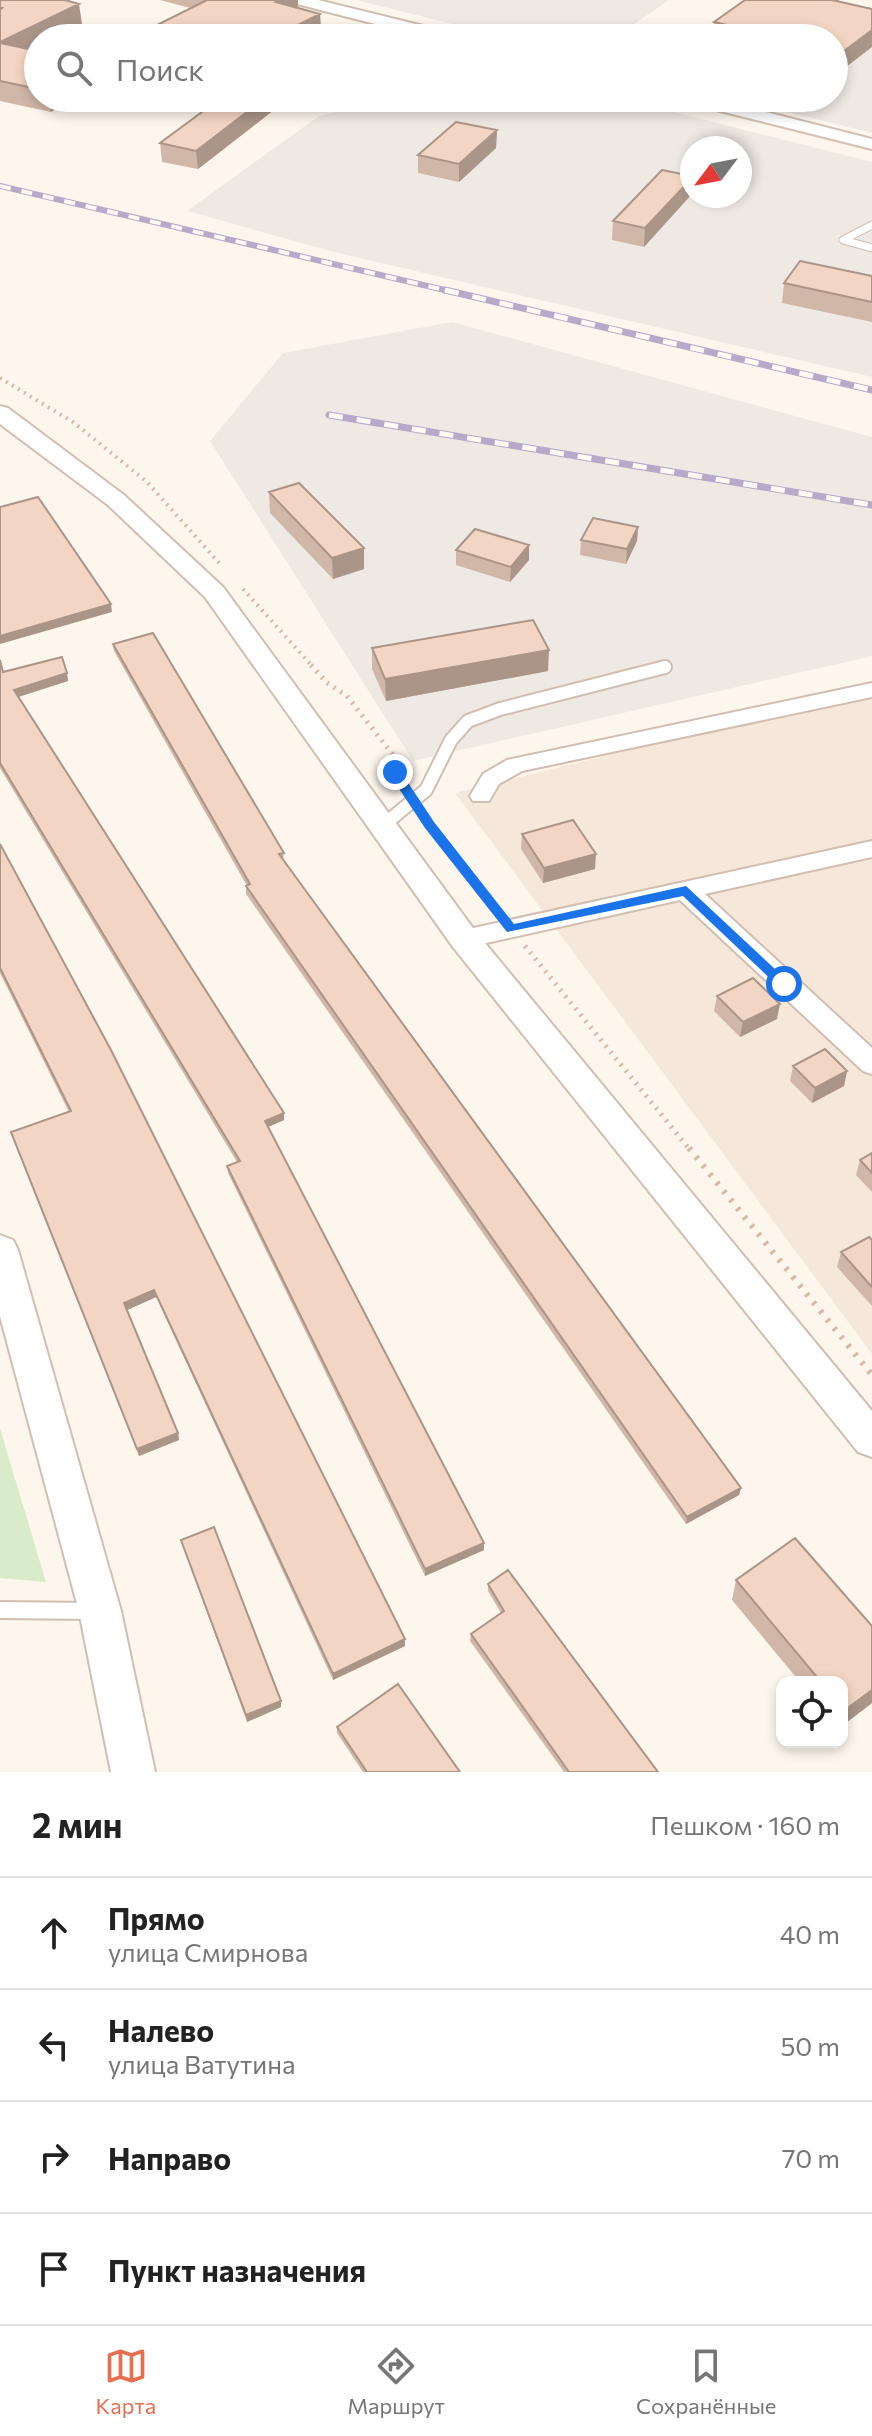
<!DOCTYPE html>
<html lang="ru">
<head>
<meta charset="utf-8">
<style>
  :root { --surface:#fff; --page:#f6f6f6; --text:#222; --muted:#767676; --line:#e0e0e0; --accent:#e76f51 }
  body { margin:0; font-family:Commissioner,sans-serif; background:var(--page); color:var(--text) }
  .controls { position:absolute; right:24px; bottom:24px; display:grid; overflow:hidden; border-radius:16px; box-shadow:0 4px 12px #0003 }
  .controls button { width:72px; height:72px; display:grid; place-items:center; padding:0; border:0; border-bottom:2px solid var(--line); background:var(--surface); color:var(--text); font:40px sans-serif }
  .compass { position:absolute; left:680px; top:136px; width:72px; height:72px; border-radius:50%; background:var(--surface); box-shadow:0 4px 12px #0003; rotate:238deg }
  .stop { position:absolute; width:24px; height:24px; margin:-18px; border:6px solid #1a73e8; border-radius:50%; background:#fff }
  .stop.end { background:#1a73e8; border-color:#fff; box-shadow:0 2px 8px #0008 }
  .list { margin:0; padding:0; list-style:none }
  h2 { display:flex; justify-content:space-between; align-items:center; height:104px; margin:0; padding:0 32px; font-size:34px }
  h2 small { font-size:26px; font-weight:400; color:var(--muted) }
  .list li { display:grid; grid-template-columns:52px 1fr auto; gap:24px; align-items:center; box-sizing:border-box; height:112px; padding:0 32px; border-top:2px solid var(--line) }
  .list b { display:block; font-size:30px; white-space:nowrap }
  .list p { margin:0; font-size:26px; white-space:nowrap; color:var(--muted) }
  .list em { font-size:26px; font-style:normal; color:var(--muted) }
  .icon { flex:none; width:44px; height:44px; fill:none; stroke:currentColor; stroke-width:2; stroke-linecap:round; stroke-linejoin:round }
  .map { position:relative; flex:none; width:872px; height:1772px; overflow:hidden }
  .search { position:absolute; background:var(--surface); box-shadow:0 4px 12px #0003; left:24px; right:24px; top:24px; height:88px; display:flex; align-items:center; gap:20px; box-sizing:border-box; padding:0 28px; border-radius:44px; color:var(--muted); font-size:30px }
  .sheet { height:552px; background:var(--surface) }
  nav { display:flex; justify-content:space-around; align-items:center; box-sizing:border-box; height:112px; border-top:2px solid var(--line); background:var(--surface); font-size:22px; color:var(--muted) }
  nav a { display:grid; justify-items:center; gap:4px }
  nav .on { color:var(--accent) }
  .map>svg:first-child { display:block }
</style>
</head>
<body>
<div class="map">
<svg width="872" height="1772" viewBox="0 0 872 1772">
  <rect width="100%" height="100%" fill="#fdf6ec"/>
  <path fill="#f5e8da" d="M872,690v664l-417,-561z"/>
  <path fill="#efe9e4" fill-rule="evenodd" d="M356,0h313l-55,38 -42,-9 -16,9h-48z
    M733,16l139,11v106l-141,-35h103v-60h-138z
    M369,98h250l253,64v215l-538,-125 -147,-41 132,-95 37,-8zM692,148h48v48h-48z
    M452,322l420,115v219l-459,105 -203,-320 73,-88z"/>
  <path fill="#d8ecc9" d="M0,1429l46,153 -46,-4z"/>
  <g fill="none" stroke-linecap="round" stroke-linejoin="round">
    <g stroke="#d1beb0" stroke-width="9">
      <path id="service-far2" d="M371,38l30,-6 20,1
        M872,225l-29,15 29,8"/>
    </g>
    <g stroke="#d1beb0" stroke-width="16">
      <path id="service-far1" d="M381,827l45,-37 25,-50 17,-19 32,-12 165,-42"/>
    </g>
    <g stroke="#d1beb0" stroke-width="20">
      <path id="service" d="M0,1610l93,1"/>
    </g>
    <g stroke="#d1beb0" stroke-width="4">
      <path id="minor" d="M872,683v14l-350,74 -23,13 -10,17h-16l-3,-5 13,-22 24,-14z
        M872,841v16l-167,37 167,154v26l-9,-3 -183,-171 -216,48 -9,-3 -3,-6 3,-6 9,-3z"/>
    </g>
    <g stroke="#d1beb0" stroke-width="4">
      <path id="tertiary" d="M291,0h27l138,34 2,4h-28l-137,-35z
        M681,98h30l161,41v10l-188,-47z
        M0,406l8,2 116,87 99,92 252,344 397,480v46l-14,-5 -405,-505 -248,-350 -97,-92 -108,-81z
        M0,1235l13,5 5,10 103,361 34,161h-44l-32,-161 -79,-295z"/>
    </g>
    <path stroke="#d9b8a5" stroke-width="4" stroke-dasharray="2 5" stroke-linecap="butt" d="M0,378l73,44 74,60 73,82
      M243,589l70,78"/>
    <path stroke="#d9b8a5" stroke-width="5" stroke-dasharray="2 6" stroke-linecap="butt" d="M311,665l15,17 21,14 46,59 2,17 8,13
      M422,814l75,96
      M525,946l165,204"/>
    <path stroke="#d9b8a5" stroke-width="6" stroke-dasharray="3 8" stroke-linecap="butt" d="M689,1148l183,227"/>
    <use href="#service-far2" stroke="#fff" stroke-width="7"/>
    <use href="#service-far1" stroke="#fff" stroke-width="12"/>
    <use href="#service" stroke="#fff" stroke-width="16"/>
    <use href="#minor" fill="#fff" fill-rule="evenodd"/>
    <use href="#tertiary" fill="#fff" fill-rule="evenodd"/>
    <g stroke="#b9a8c9" stroke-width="6">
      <path id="rail-far1" d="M0,186l453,106"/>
    </g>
    <g stroke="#b9a8c9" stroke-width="7">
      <path id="rail" d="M445,290l427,100
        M329,415l543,90"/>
    </g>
    <use href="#rail-far1" stroke="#fffaf3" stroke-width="4" stroke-dasharray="11" stroke-linecap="butt"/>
    <use href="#rail" stroke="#fffaf3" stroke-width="5" stroke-dasharray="14" stroke-linecap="butt"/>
  </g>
  <path fill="#d1b7a8" d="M0,0l82,24 -29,14h-15v7l-8,4 8,2v47h33l-20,14 -51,-11z
    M160,0h138v7l22,7 1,15 -17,9h-167v-3l53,-27z
    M744,0h95v2l33,7 -31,62 -7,-2v-31h-122l2,-16z
    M279,106l-81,63 -36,-7 -2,-19z
    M497,130l-1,18 -37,34 -41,-9v-18z
    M691,195l-47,52 -32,-7 1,-19z
    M872,276v46l-90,-19 2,-20z
    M269,492l95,56v21l-31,10 -63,-66z
    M638,527l-1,14 -11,23 -46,-9 1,-15z
    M529,545v15l-19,22 -54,-17v-15z
    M113,644l171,209 -1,8 458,627 -2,7 -53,29 -440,-630v-8h1l-133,-235z
    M372,648l176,23 -162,30 -14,-32z
    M0,660l3,12 64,1 1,8 -50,16 266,416v7l-16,7 216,416v7l-59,26 -197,-403 -1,-7 10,-4 -237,-394z
    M522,834l73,35 -52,14 -22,-34z
    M0,844l405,802 -72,34 -177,-383 -29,13 51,123 1,7 -40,16 -126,-317 -2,-7 58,-20 -69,-139z
    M717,996l60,23 -37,18 -26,-26z
    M793,1066l54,5 -3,15 -32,17 -22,-22z
    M872,1153v39l-16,-17 4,-15z
    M872,1240v66l-35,-39 4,-15z
    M181,1540l100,167 -34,15 -64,-176z
    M736,1580l136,123 -30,23v-44h-42l-68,-82z
    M488,1584l170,188h-94l-94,-131 1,-7 30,-21 -13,-22z
    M337,1727l123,45h-97l-26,-39z"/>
  <path fill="#aa9588" d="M281,0h17v7l-22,-5z
    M79,4l3,20 -29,14h-15v7l-37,19 -1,-22z
    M320,14l1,15 -17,9h-19l-1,-6z
    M275,30l1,8h-13z
    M872,30v17l-31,24 3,-20z
    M49,98h22l-20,14z
    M265,98h14v8l-81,63 -2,-18z
    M497,130l-1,18 -37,34v-18z
    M692,178l-1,17 -47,52 1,-19z
    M638,527l-1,14 -11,23 1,-15z
    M529,545v15l-19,22 1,-15z
    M364,548v21l-31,10 -1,-21z
    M111,604l1,8 -112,32v-8z
    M549,650l-1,21 -162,30 -1,-22z
    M67,673l1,8 -53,17 -1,-8z
    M596,854l-1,15 -52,14 1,-15z
    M780,1004l-3,15 -37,18 3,-15z
    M847,1071l-3,15 -32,17 3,-15z
    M284,1113v7l-18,8 -1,-7z
    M154,1290l2,7 -31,14 -1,-8z
    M178,1433l1,7 -40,16 -2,-7z
    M741,1488l-2,7 -53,29 1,-7z
    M484,1543v7l-59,26v-7z
    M405,1639v7l-72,34v-6z
    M872,1690v13l-30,23v-7l3,-9z
    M281,1701v6l-34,15 -1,-7z"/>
  <path fill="#f3d5c3" stroke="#aa9588" stroke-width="2" d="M0,0h65l14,4 -79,38v-32l2,-2h-2z
    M207,0h74l-5,2 44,12 -36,18 -9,-2 -12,8h-114l-12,-3z
    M745,0h87l40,9v21l-28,21 -10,-2v-11h-49l-71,-16z
    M0,43l38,8v38l-38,-8z
    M221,98h44l-69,53 -36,-8z
    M456,122l41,8 -38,34 -41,-9z
    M662,170l30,6v2l-47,50 -32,-7z
    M800,261l72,15v26l-88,-19z
    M299,483l65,65 -32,10 -63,-66z
    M38,497l73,107 -111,32v-129z
    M593,518l45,9 -11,22 -46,-9z
    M475,529l54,16 -18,22 -55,-17z
    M533,620l16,30 -164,29 -13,-31z
    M153,633l131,220 -5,1 462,634 -54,29 -441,-631 4,-2 -137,-240z
    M62,657l5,16 -53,17 270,423 -19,8 219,422 -59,26 -198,-403 13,-5 -240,-398v-103l3,12z
    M573,820l23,34 -52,14 -22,-34z
    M0,844l111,206 294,589 -72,35 -179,-384 -30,13 54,130 -41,16 -126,-317 60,-21 -71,-143z
    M753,978l27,26 -37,18 -26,-26z
    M825,1049l22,22 -32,17 -22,-22z
    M872,1153v20l-12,-13z
    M869,1237l3,3v47l-31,-35z
    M214,1527l67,174 -35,14 -65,-175z
    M795,1538l77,88v64l-27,20 -3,-3v-25h-21l-85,-102z
    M508,1570l150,202h-89l-98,-138 33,-23 -16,-27z
    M398,1684l62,88h-93l-30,-45z"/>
  <path fill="#1a73e8" d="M395,768l4,1 35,53 80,102 172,-38 105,98 -7,5 -5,-2 -96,-91 -176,36 -82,-104 -37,-56z"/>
</svg>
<div class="controls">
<button><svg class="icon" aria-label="locate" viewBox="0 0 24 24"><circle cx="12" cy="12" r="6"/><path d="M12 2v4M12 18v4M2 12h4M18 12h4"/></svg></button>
</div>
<svg class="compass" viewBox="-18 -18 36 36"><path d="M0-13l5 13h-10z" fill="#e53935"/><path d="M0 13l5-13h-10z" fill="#767676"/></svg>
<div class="stop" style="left:784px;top:984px"></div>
<div class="stop end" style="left:395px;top:772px"></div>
<div class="search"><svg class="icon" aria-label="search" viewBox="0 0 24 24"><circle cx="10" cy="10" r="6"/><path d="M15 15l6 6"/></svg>Поиск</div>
</div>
<section class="sheet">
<h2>2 мин<small>Пешком · 160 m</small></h2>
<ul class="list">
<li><svg class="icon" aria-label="ahead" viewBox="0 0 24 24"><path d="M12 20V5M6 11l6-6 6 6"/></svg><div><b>Прямо</b><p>улица Смирнова</p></div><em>40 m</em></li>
<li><svg class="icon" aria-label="left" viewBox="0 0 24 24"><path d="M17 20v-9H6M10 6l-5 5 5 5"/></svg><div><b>Налево</b><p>улица Ватутина</p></div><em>50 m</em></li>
<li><svg class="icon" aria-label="right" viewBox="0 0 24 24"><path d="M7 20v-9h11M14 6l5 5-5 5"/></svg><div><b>Направо</b></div><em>70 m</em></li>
<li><svg class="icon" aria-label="arrive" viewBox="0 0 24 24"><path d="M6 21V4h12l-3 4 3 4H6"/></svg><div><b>Пункт назначения</b></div></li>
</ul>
</section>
<nav>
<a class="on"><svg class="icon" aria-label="map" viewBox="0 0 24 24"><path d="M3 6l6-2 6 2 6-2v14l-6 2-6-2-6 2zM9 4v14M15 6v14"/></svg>Карта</a>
<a><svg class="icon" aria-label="directions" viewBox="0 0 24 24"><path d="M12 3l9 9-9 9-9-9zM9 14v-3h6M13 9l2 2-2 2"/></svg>Маршрут</a>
<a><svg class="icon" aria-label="saved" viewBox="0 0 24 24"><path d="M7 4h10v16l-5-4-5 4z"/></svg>Сохранённые</a>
</nav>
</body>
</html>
